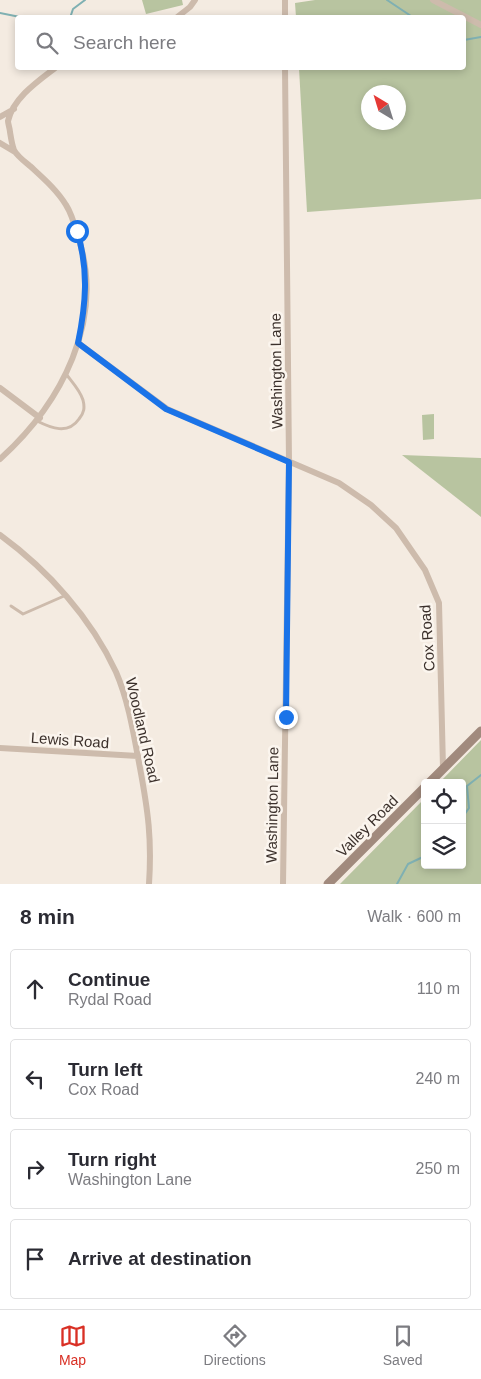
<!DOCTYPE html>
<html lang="en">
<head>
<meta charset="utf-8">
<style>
  :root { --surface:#fff; --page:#f7f7f7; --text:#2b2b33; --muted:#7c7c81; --line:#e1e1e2; --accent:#d93025 }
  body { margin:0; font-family:Helvetica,sans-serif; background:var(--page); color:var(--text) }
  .controls { position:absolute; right:15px; bottom:15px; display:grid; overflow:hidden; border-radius:5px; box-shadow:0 2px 8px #0003 }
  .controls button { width:45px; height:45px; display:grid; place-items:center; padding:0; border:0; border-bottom:1px solid var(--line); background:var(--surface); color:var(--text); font:25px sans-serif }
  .compass { position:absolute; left:361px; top:85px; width:45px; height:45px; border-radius:50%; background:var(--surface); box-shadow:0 2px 8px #0003; rotate:322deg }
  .stop { position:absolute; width:15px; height:15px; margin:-11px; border:4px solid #1a73e8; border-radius:50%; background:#fff }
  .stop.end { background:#1a73e8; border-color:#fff; box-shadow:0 1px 5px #0008 }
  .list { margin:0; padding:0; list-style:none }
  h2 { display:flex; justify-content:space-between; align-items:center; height:65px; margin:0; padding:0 20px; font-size:21px }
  h2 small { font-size:16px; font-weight:400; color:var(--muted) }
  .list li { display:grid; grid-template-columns:32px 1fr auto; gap:15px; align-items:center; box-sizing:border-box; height:80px; margin:0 10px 10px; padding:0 10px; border:1px solid var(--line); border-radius:5px }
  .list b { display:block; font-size:19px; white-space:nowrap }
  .list p { margin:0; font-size:16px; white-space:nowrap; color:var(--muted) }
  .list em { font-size:16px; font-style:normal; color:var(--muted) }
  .icon { flex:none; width:28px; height:28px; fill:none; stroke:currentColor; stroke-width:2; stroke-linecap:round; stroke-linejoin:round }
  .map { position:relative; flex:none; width:481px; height:884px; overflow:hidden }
  .search { position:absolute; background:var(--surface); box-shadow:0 2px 8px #0003; left:15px; right:15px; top:15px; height:55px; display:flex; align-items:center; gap:12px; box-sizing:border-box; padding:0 18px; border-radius:5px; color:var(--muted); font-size:19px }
  .sheet { height:425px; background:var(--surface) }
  nav { display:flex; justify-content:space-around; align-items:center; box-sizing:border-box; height:70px; border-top:1px solid var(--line); background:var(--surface); font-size:14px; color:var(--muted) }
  nav a { display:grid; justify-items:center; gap:2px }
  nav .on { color:var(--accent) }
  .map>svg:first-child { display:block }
</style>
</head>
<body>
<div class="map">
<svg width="481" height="884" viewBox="0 0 481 884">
  <rect width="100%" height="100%" fill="#f4ebe1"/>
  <path fill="#b8c4a0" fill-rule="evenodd" d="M142,0h40l1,5 -37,9z
    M315,0h166v199l-174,13 -8,-144h165v-50l-168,-1 -1,-14zM368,92h30v30h-30z
    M434,414v25l-11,1 -1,-25z
    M402,455l79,3v59z
    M481,740v144h-141l85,-86v67h37v-82h-23z"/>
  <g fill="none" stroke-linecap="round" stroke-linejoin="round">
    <path stroke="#7fb0b2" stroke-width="2" d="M387,0l27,18
      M0,13l25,5
      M40,18l3,-2 8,2
      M70,18l3,-9 12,-9
      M464,40l17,-3
      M462,818l7,-10 -2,-22 14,-11
      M397,884l11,-20 17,-8"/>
    <path stroke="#cdbbac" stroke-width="3" d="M37,421c14,7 31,14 42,-2 5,-6 6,-11 4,-19 -3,-10 -11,-18 -17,-26
      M11,606l12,8 41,-18"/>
    <path stroke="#cdbbac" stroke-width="6" d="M285,0v18
      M433,0l48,25
      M176,18l14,-11 5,-7
      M0,117l14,-8
      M0,143l15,9
      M78,343l89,66 172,74 32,22 25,23 29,42 14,33 4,165
      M0,388l40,30
      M0,459c61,-55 106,-139 78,-222 -3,-11 -6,-23 -12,-32 -9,-15 -23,-27 -36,-39 -5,-4 -13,-10 -16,-16 -2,-5 -3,-12 -4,-18 0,-3 -2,-8 -2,-11 5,-23 30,-40 47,-53
      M0,535c48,35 91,83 116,137 13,30 18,64 24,96 8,43 12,71 9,116
      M0,748l138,8
      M283,884l6,-422 -4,-394"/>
    <path stroke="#a18a7d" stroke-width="9" d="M429,783l52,-52
      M328,884l97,-97"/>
  </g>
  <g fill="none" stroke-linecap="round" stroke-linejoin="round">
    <path stroke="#1a73e8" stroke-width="6" d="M77,231c12,39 9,73 1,112l88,66 123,53 -3,255"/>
  </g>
  <g text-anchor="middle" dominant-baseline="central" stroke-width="5" stroke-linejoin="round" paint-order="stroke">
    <g font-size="15" fill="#3b302b" stroke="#fbf5ee">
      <text transform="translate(276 371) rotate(-91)">Washington Lane</text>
      <text transform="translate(427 638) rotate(-94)">Cox Road</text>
      <text transform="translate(143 730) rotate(77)">Woodland Road</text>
      <text transform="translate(70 740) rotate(4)">Lewis Road</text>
      <text transform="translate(272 805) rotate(-89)">Washington Lane</text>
      <text transform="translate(367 826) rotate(-45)">Valley Road</text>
    </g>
  </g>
</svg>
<div class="controls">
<button><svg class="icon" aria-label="locate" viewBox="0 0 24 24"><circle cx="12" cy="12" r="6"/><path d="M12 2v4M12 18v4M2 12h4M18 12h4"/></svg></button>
<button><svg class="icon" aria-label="layers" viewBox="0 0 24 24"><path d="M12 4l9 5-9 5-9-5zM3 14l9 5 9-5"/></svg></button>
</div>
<svg class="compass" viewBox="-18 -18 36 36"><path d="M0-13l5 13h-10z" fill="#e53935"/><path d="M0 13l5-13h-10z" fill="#7c7c81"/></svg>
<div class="stop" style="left:77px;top:231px"></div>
<div class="stop end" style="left:286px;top:717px"></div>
<div class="search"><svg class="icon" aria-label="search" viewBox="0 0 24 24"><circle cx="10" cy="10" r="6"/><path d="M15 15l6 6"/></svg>Search here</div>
</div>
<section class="sheet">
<h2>8 min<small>Walk · 600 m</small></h2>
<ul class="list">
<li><svg class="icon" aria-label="ahead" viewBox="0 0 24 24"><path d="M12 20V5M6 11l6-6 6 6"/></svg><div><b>Continue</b><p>Rydal Road</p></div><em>110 m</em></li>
<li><svg class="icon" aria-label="left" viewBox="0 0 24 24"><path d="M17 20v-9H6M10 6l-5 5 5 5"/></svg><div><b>Turn left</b><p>Cox Road</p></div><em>240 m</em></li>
<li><svg class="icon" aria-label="right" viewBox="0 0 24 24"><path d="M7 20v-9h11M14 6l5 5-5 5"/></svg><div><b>Turn right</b><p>Washington Lane</p></div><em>250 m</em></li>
<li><svg class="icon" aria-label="arrive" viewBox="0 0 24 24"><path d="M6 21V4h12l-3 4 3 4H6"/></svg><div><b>Arrive at destination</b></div></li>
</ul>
</section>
<nav>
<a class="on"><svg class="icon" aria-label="map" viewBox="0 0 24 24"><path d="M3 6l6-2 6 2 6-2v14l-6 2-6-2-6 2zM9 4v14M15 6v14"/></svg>Map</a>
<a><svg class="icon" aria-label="directions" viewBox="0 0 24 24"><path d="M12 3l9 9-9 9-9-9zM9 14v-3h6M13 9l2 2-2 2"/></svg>Directions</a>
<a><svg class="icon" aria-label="saved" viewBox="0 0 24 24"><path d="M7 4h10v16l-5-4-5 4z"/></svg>Saved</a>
</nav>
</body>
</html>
